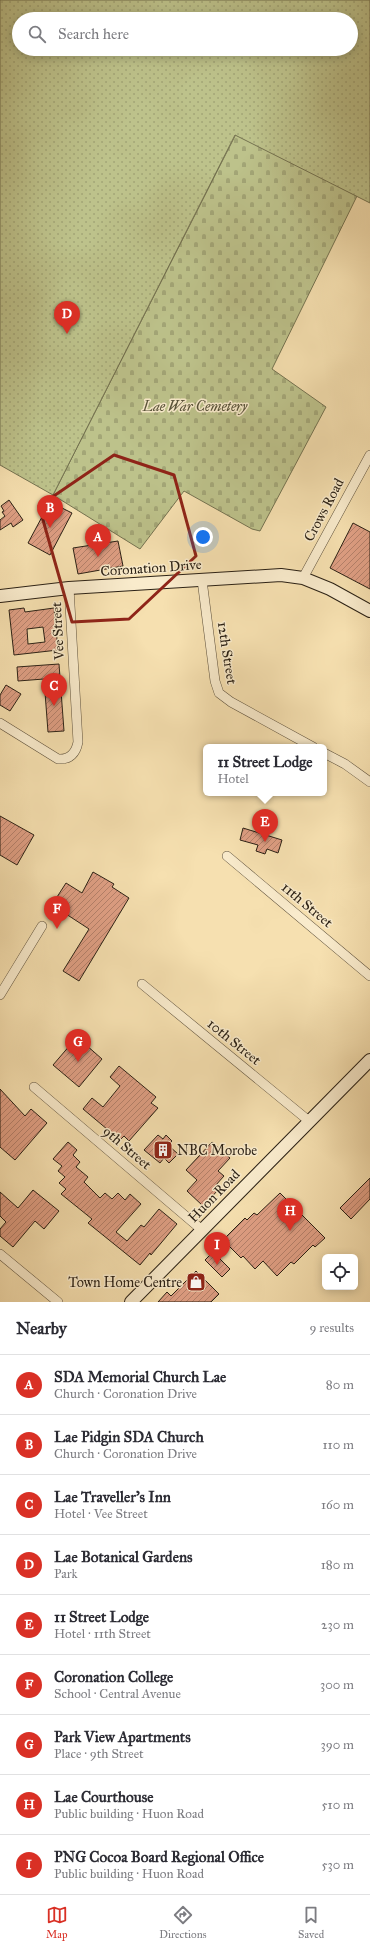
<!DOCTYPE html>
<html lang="en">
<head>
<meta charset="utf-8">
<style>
  :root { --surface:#fff; --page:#f2f2f3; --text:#2b2b33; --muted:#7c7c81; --line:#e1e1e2; --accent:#d93025 }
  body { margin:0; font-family:"IM FELL Great Primer",serif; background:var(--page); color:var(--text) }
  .controls { position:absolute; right:12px; bottom:12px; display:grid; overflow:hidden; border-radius:6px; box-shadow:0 2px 10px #0003 }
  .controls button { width:36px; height:36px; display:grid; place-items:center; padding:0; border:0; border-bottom:1px solid var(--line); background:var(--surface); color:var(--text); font:20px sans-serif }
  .you { position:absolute; left:203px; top:537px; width:14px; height:14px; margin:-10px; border:3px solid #fff; border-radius:50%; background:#1a73e8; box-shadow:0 0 0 6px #1a73e833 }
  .badge { display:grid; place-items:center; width:26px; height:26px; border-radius:50%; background:var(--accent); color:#fff; font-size:13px; font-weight:700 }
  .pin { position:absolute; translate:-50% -33px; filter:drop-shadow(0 1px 2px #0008) }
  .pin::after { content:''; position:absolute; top:21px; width:14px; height:12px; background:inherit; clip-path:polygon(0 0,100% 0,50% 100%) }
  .popup { position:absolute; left:203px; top:744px; width:124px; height:52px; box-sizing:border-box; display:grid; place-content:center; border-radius:6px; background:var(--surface); filter:drop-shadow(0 1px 3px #0005); font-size:13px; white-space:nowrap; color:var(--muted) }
  .popup b { font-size:15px; color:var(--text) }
  .popup::after { content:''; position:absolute; left:50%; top:100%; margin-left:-8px; border:8px solid transparent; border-top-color:var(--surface) }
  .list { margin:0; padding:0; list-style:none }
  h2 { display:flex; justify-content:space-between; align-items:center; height:52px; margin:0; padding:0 16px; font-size:17px }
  h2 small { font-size:13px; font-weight:400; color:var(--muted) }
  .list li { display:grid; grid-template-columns:26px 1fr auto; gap:12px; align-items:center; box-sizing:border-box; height:60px; padding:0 16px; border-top:1px solid var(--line) }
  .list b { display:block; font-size:15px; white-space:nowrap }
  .list p { margin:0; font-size:13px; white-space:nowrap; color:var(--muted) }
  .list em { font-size:13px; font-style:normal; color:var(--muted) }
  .icon { flex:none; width:22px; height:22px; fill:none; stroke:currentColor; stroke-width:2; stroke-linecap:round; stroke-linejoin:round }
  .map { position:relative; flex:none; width:370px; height:1302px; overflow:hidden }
  .search { position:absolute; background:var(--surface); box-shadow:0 2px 10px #0003; left:12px; right:12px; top:12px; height:44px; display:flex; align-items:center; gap:10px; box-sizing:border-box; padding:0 14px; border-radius:22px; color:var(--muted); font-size:15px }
  .sheet { height:592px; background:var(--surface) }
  nav { display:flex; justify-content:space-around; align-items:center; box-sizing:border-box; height:56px; border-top:1px solid var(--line); background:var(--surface); font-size:11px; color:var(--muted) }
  nav a { display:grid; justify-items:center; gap:2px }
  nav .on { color:var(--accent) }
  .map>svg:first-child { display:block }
</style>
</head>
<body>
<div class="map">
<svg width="370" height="1302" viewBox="0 0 370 1302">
  <defs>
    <pattern id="cemetery-stones" width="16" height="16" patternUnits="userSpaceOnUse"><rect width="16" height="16" fill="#bdc28b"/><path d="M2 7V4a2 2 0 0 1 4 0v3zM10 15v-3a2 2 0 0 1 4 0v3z" fill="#a3a677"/></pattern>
    <pattern id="park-dots" width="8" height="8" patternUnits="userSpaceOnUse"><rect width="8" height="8" fill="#bdc28b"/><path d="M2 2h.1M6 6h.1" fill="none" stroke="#a3a677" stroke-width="1.8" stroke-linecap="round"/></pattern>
    <pattern id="building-hatch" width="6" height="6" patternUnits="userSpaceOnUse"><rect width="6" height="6" fill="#df9f84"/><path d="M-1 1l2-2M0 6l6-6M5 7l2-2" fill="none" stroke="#b5816b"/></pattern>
  </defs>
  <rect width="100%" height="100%" fill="#f6e0b0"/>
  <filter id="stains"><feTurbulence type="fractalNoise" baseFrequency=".005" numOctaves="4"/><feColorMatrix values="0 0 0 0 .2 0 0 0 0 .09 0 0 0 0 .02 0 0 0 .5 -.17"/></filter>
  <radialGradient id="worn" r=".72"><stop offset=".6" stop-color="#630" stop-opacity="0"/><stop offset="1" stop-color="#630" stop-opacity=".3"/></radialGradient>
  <path fill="url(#cemetery-stones)" stroke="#747250" d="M236,134l121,62 -85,173 54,38 -66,124 -8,-2 -68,-38 -44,58 -87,-54z"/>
  <path fill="url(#park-dots)" stroke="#747250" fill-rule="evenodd" d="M0,0h370v203l-135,-68 -182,360 -53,-30zM19,19h332v30h-332z"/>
  <path fill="url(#building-hatch)" stroke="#2b2115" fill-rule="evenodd" d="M9,500l14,20 -10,7 -2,-4 -11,7v-10l5,-4 -3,-4 2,-1 -3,-5z
    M50,502l22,11 -22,42 -22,-12z
    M353,523l17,9v57l-40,-21z
    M118,541l5,25 -45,8 -5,-26z
    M24,608l1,4 29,-4 4,42 -44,5 -5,-45zM43,627l2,15 -17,2 -1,-15z
    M59,664l5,67 -16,1 -4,-53 -26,2 -1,-14z
    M6,685l15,9 -11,17 -10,-6v-10z
    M0,816l34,19 -17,30 -17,-10z
    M243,828l39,12 -4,13 -11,-4 -2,5 -9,-3 2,-6 -18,-5z
    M93,872l21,12 -2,3 17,11 -50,83 -16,-10 26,-42 -23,-15 -5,6 -13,-9 18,-28 16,10z
    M77,1037l25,22 -23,28 -26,-22z
    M119,1066l37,31 -5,6 7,5 -29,33 -5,-5 -4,4 -37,-31 9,-11 11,9 17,-21 -10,-9z
    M0,1089l25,27 6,-7 16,14 -32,37 -15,-13z
    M158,1135l5,4 3,-4 6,6 -4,4 10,9 -9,9 -5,-5 -4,5 -16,-13z
    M68,1142l9,8 -4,5 7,7 -4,5 12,10 -4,5 16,16 5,-5 7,6 6,-6 7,7 5,-6 11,10 -25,28 11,9 14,-16 3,2 15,-18 18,15 -26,31 -1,-2 -10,12 -52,-42 4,-4 -31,-25 5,-5 -7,-6 6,-6 -7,-6 4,-5 -9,-7z
    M212,1142l18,16 -12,13 6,5 -9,10 4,3 -16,17 -16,-15 10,-11 -11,-10z
    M370,1178v21l-19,20 -11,-11z
    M33,1190l26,21 -15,18 -9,-8 -22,26 -13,-11v-7l6,-7 -6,-6v-24l18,16z
    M280,1193l45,45 -10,9 -2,-2 -19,19 -3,-2 -14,14 -14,-15 -8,8 -12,-13 -2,2 -18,-18 22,-22 2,2 7,-7 3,2z
    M213,1252l17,17 -8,8 -17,-17z
    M196,1271l23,23 -8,8h-53l9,-10 4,4z"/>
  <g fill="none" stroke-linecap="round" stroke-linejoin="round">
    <g stroke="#5e513c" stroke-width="10">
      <path id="street" d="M303,578l67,-123
        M202,580l13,101 4,12 12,9 82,45
        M0,723l58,36c12,1 18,-6 20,-17l-9,-154
        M324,753l21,11 25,18
        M227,856l143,120
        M142,984l167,137
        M0,995l42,-69
        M34,1087l168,143
        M0,1254l58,48"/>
    </g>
    <g stroke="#2b2115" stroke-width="14">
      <path id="secondary" d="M0,596l69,-8 212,-13 22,3 27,11 40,22
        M131,1302l239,-242"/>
    </g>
    <use href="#street" stroke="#f9ebcc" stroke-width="9"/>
    <use href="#secondary" stroke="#f9ebcc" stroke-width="12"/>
  </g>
  <path fill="none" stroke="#8f2418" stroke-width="3" stroke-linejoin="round" d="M114,455l60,20 22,81 -67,63 -57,3 -33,-116z"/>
  <defs>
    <g id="building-square" transform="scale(1)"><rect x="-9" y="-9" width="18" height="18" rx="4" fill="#8f2418" stroke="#f9ebcc"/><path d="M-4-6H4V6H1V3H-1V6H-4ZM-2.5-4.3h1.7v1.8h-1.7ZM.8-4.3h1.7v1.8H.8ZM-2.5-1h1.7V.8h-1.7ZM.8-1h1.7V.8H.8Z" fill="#fff"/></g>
    <g id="shop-square" transform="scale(1)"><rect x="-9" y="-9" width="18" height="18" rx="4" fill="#8f2418" stroke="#f9ebcc"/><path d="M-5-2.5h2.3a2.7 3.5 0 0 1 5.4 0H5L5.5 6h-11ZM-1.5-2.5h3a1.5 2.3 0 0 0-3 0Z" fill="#fff"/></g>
  </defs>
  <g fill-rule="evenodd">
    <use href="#building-square" x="163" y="1150"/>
    <use href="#shop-square" x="196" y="1282"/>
  </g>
  <g text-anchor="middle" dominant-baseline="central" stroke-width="3" stroke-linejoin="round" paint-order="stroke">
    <g font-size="14" font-style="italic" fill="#575138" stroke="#f9ebcc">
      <text x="195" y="406">Lae War Cemetery</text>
    </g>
    <g font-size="14" fill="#2b2115" stroke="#f9ebcc">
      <text transform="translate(324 510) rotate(-62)">Crows Road</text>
      <text transform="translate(151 568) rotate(-4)">Coronation Drive</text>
      <text transform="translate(58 631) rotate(-93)">Vee Street</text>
      <text transform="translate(227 653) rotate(81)">12th Street</text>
      <text transform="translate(307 905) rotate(40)">11th Street</text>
      <text transform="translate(234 1042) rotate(39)">10th Street</text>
      <text transform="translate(127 1148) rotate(40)">9th Street</text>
      <text transform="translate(214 1196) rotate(-46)">Huon Road</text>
    </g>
    <g font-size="14" fill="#2b2115" stroke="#f9ebcc" text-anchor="start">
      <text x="177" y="1150">NBC Morobe</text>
      <text x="182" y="1282" text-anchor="end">Town Home Centre</text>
    </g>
  </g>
  <rect width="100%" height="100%" filter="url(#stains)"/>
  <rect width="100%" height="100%" fill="url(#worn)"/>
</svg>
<div class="controls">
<button><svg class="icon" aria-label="locate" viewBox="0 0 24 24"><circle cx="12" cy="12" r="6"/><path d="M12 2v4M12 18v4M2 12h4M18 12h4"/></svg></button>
</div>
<div class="you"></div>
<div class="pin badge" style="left:98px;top:557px">A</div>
<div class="pin badge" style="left:50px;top:528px">B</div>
<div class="pin badge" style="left:54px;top:706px">C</div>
<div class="pin badge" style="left:67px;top:334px">D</div>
<div class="pin badge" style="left:265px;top:842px">E</div>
<div class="popup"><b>11 Street Lodge</b>Hotel</div>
<div class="pin badge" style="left:57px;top:929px">F</div>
<div class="pin badge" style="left:78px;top:1062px">G</div>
<div class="pin badge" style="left:290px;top:1231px">H</div>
<div class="pin badge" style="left:217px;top:1265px">I</div>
<div class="search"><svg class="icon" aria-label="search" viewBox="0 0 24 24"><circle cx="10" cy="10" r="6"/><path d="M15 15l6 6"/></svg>Search here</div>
</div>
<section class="sheet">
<h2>Nearby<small>9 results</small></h2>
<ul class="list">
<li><span class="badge">A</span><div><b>SDA Memorial Church Lae</b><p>Church · Coronation Drive</p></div><em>80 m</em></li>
<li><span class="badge">B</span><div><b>Lae Pidgin SDA Church</b><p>Church · Coronation Drive</p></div><em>110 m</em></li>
<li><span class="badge">C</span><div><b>Lae Traveller's Inn</b><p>Hotel · Vee Street</p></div><em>160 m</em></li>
<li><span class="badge">D</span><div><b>Lae Botanical Gardens</b><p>Park</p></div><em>180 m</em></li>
<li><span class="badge">E</span><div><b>11 Street Lodge</b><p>Hotel · 11th Street</p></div><em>230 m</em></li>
<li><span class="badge">F</span><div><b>Coronation College</b><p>School · Central Avenue</p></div><em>300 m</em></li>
<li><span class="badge">G</span><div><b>Park View Apartments</b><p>Place · 9th Street</p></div><em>390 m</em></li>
<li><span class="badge">H</span><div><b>Lae Courthouse</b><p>Public building · Huon Road</p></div><em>510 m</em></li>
<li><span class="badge">I</span><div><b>PNG Cocoa Board Regional Office</b><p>Public building · Huon Road</p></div><em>530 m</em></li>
</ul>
</section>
<nav>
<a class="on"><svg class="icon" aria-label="map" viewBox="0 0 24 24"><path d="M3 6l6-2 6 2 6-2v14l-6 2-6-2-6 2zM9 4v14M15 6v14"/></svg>Map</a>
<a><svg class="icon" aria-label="directions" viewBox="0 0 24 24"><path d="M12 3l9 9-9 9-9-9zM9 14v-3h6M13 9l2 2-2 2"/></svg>Directions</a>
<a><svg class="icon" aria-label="saved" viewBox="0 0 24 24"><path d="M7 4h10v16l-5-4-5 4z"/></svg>Saved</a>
</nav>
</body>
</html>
